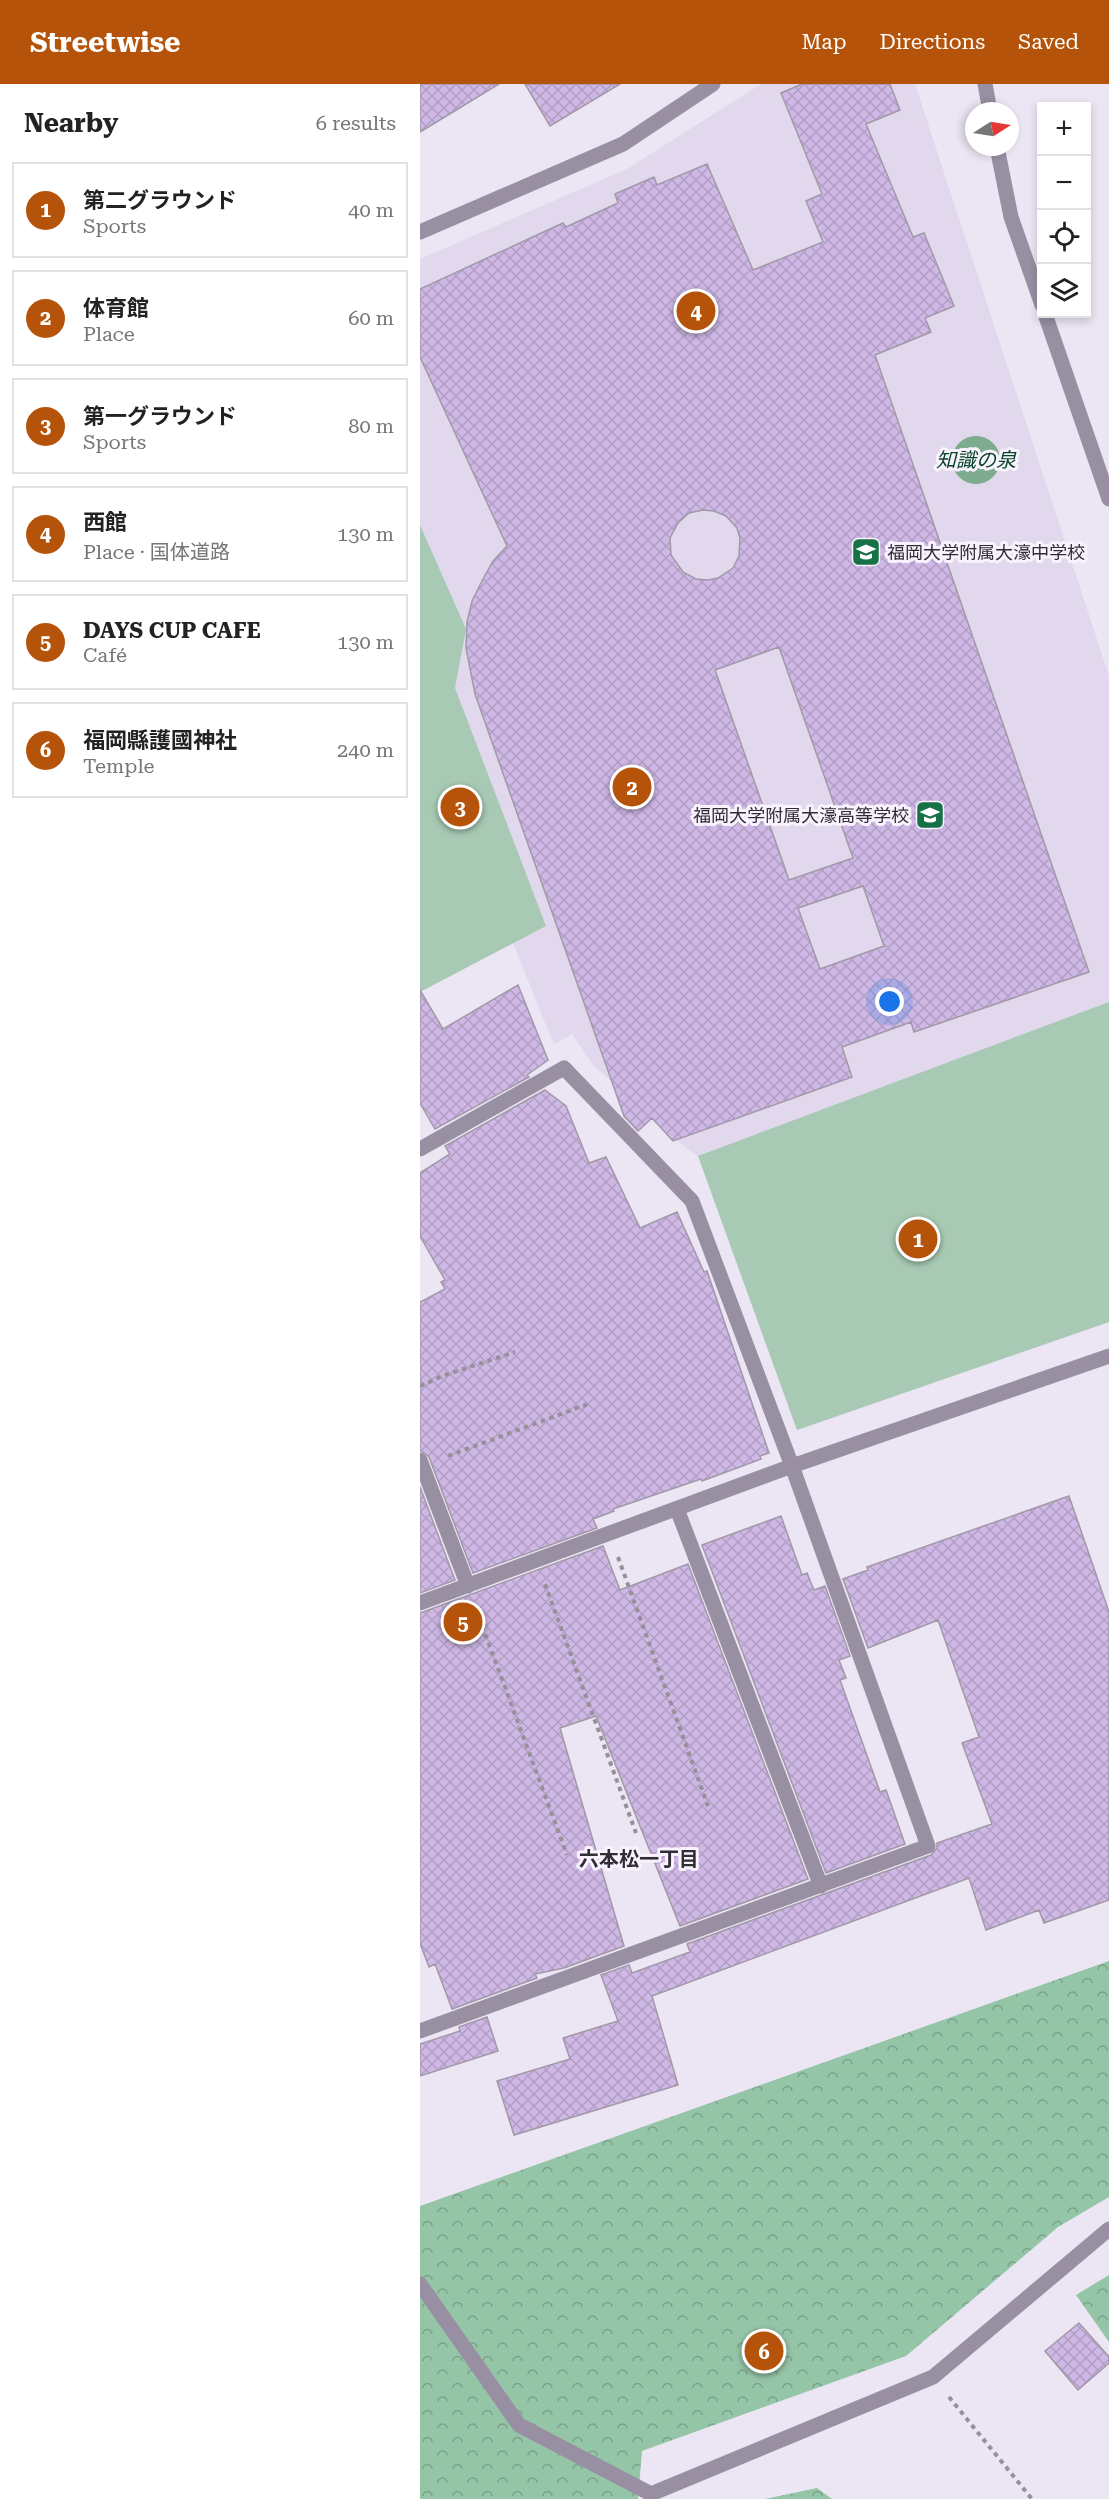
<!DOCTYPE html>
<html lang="en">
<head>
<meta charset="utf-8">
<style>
  :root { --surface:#fff; --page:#f2f2f2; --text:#222; --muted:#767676; --line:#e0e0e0; --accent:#b45309 }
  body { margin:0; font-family:"Roboto Serif","Noto Sans JP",serif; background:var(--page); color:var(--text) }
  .controls { position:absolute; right:18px; top:18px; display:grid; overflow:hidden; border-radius:0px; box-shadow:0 3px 9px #0003 }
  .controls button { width:54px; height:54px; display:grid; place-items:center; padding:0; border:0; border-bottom:2px solid var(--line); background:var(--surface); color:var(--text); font:30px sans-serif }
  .compass { position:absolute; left:545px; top:18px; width:54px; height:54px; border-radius:50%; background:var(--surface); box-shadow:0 3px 9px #0003; rotate:78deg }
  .you { position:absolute; left:470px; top:918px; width:21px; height:21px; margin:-15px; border:4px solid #fff; border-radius:50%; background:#1a73e8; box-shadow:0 0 0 9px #1a73e833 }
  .badge { display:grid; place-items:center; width:39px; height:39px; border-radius:50%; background:var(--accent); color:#fff; font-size:20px; font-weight:700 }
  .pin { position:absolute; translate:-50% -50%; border:3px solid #fff; box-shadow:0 2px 6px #0006 }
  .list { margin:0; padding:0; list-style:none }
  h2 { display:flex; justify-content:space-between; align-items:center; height:78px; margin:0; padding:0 24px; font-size:26px }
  h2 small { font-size:20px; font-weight:400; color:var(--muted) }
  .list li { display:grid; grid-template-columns:39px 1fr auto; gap:18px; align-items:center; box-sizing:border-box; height:96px; margin:0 12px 12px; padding:0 12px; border:2px solid var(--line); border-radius:0px }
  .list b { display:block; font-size:22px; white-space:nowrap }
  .list p { margin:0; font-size:20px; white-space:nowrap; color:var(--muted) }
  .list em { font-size:20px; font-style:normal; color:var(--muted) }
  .icon { flex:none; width:33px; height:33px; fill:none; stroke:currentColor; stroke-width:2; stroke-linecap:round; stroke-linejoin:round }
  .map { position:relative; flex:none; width:689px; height:2415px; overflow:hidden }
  header { display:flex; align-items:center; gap:36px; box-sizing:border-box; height:84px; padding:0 30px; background:var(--accent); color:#fff }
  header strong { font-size:28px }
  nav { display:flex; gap:33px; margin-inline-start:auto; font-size:21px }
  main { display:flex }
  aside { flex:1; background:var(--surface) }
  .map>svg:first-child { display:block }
</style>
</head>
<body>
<header>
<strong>Streetwise</strong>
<nav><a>Map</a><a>Directions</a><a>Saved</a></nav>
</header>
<main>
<aside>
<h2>Nearby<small>6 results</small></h2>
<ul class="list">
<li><span class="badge">1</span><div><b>第二グラウンド</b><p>Sports</p></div><em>40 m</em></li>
<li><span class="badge">2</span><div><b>体育館</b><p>Place</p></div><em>60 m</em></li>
<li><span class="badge">3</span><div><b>第一グラウンド</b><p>Sports</p></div><em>80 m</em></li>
<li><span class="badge">4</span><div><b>西館</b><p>Place · 国体道路</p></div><em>130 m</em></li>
<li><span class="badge">5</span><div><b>DAYS CUP CAFE</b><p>Café</p></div><em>130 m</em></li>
<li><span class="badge">6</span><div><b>福岡縣護國神社</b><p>Temple</p></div><em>240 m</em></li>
</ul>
</aside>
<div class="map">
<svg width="689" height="2415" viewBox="0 0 689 2415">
  <defs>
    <pattern id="forest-crowns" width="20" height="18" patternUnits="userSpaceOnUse" patternTransform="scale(1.5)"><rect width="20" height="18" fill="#95c5a7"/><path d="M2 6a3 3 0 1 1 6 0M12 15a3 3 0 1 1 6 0" fill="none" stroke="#7aa089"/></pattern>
    <pattern id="building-cross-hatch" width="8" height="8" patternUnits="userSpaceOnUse" patternTransform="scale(1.5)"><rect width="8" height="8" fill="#cfb8e5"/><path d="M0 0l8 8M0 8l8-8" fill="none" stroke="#b29ec5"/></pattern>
  </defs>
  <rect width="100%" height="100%" fill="#ece5f4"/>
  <path fill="#e2d8ed" d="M341,0h154l194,592v646l-312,108 -99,-274 -13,-9 -92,-82 -21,-31 -18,11 -41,-102 -93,49v-733l207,-90z"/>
  <path fill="#a8cab4" d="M0,441l46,104 -11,59 91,238 -126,66z
    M689,918v320l-312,108 -99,-274z"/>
  <path fill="url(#forest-crowns)" d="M689,1877v236l-51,30 -152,129 -264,95 -4,48h-218v-293z
    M689,2191v67l-33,-47z
    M397,2404l15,11h-67z"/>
  <path fill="#7dac8e" d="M532 376a24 24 0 1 1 48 0a24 24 0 1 1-48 0Z"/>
  <path fill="url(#building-cross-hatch)" stroke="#a099a7" stroke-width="1.5" fill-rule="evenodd" d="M0,0h79l-79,48z
    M105,0h95l-70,42z
    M382,0h88l10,26 -34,14 47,113 11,-4 30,73 -29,12 6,14 -56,23 214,617 -175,60 -3,-10 -69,25 10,30 -179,64 -21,-23 -14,13 -14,-15 -149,-422 -9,-46 1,-26 5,-21 10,-20 11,-20 14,-15 -87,-189v-68l143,-66 3,4 52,-24 -3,-9 39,-17 3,8 50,-21 46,106 70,-28 -17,-41 16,-7 -41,-101zM283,426l11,1 12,5 11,12 3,10 -1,18 -6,12 -15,10 -10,2 -12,-1 -13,-7 -12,-17 -1,-17 8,-15 11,-10zM359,563l74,211 -64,22 -74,-210zM443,802l21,60 -64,23 -22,-61z
    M98,901l30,75 -21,15 2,2 -94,52 -15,-26v-113l23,39z
    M125,1006l21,16 23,57 17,-6 34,71 37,-16 27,60 3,-1 62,182 -9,3 1,3 -59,22 -1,-2 -88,30 1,2 -21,8 4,9 -124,45 -44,-116 -9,-7v-148l25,-13 -4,-7 4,-2 -25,-44v-63l30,-19 -5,-8z
    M0,1403l35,93 -35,13z
    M649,1412l40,116v288l-65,23 -5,-13 -53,20 -17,-52 -317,118 26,89 -164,50 -17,-54 73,-22 -7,-21 55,-17 -17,-46 28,-10 3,8 58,-21 -3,-8 244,-89 6,-7v-5l55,-19 -30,-81 17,-6 -41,-117 -70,28 -25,-69 25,-9 -1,-3z
    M361,1432l21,59 5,-2 7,17 11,-4 25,70 -11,4 7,18 -6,2 40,112 6,-2 19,54 -79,29 -124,-328z
    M183,1462l17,44 68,-26 120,315 -128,47 -84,-210 -36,12 64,218 -60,22 -29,6 2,4 -85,31 -17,-45 -6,3 -9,-24v-330z
    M67,1933l11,34 -78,25v-32l40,-13 -1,-4z
    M659,2239l30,34v6l-31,27 -33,-39z"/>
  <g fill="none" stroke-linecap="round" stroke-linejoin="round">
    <path stroke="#95909a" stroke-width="4" stroke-dasharray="4.5 4.5" stroke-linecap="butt" d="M0,1302l25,-11 70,-23
      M28,1372l140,-52
      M198,1473l90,249
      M125,1500l91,249
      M56,1525l91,246
      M529,2313l83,102"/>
    <path stroke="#998fa3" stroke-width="15" d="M0,2200l99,141 132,69 282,-117 176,-148"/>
    <path stroke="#998fa3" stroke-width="15" d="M0,1065l144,-81 128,133 100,265 136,380 -508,185
      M0,1376l48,126
      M257,1425l144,377
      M0,1519l372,-137 317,-110"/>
    <path stroke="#998fa3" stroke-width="15" d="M565,0l5,27
      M577,63l14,70 31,88
      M0,148l203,-88 90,-60
      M625,230l64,185"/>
  </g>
  <defs>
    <g id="school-square" transform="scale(1.5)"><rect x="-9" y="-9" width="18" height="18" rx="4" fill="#177146" stroke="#f9f3ff"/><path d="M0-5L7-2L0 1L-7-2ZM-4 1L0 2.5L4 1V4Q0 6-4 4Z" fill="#fff"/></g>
  </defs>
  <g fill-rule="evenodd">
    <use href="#school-square" x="446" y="468"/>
    <use href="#school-square" x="510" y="731"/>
  </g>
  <g text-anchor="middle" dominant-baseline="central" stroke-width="6" stroke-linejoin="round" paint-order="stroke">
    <g font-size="18" fill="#302d33" stroke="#f9f3ff" text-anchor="start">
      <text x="467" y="468">福岡大学附属大濠中学校</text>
      <text x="489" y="731" text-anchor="end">福岡大学附属大濠高等学校</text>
    </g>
    <g font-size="20" font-style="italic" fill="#074327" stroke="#f9f3ff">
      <text x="556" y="376">知識の泉</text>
    </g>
    <g font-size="20" font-weight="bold" fill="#302d33" stroke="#f9f3ff">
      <text x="219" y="1775">六本松一丁目</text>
    </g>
  </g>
</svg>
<div class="controls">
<button>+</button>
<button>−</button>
<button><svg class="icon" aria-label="locate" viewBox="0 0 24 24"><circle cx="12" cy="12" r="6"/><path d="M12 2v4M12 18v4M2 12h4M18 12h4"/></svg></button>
<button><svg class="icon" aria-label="layers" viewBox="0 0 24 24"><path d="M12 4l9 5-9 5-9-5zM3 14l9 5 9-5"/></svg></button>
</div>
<svg class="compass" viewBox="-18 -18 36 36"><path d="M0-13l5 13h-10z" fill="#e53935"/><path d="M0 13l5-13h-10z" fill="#767676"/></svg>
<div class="you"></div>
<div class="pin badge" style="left:498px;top:1155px">1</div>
<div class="pin badge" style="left:212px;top:703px">2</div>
<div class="pin badge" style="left:40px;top:723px">3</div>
<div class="pin badge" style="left:276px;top:227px">4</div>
<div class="pin badge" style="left:43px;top:1538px">5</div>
<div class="pin badge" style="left:344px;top:2267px">6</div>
</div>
</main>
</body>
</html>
